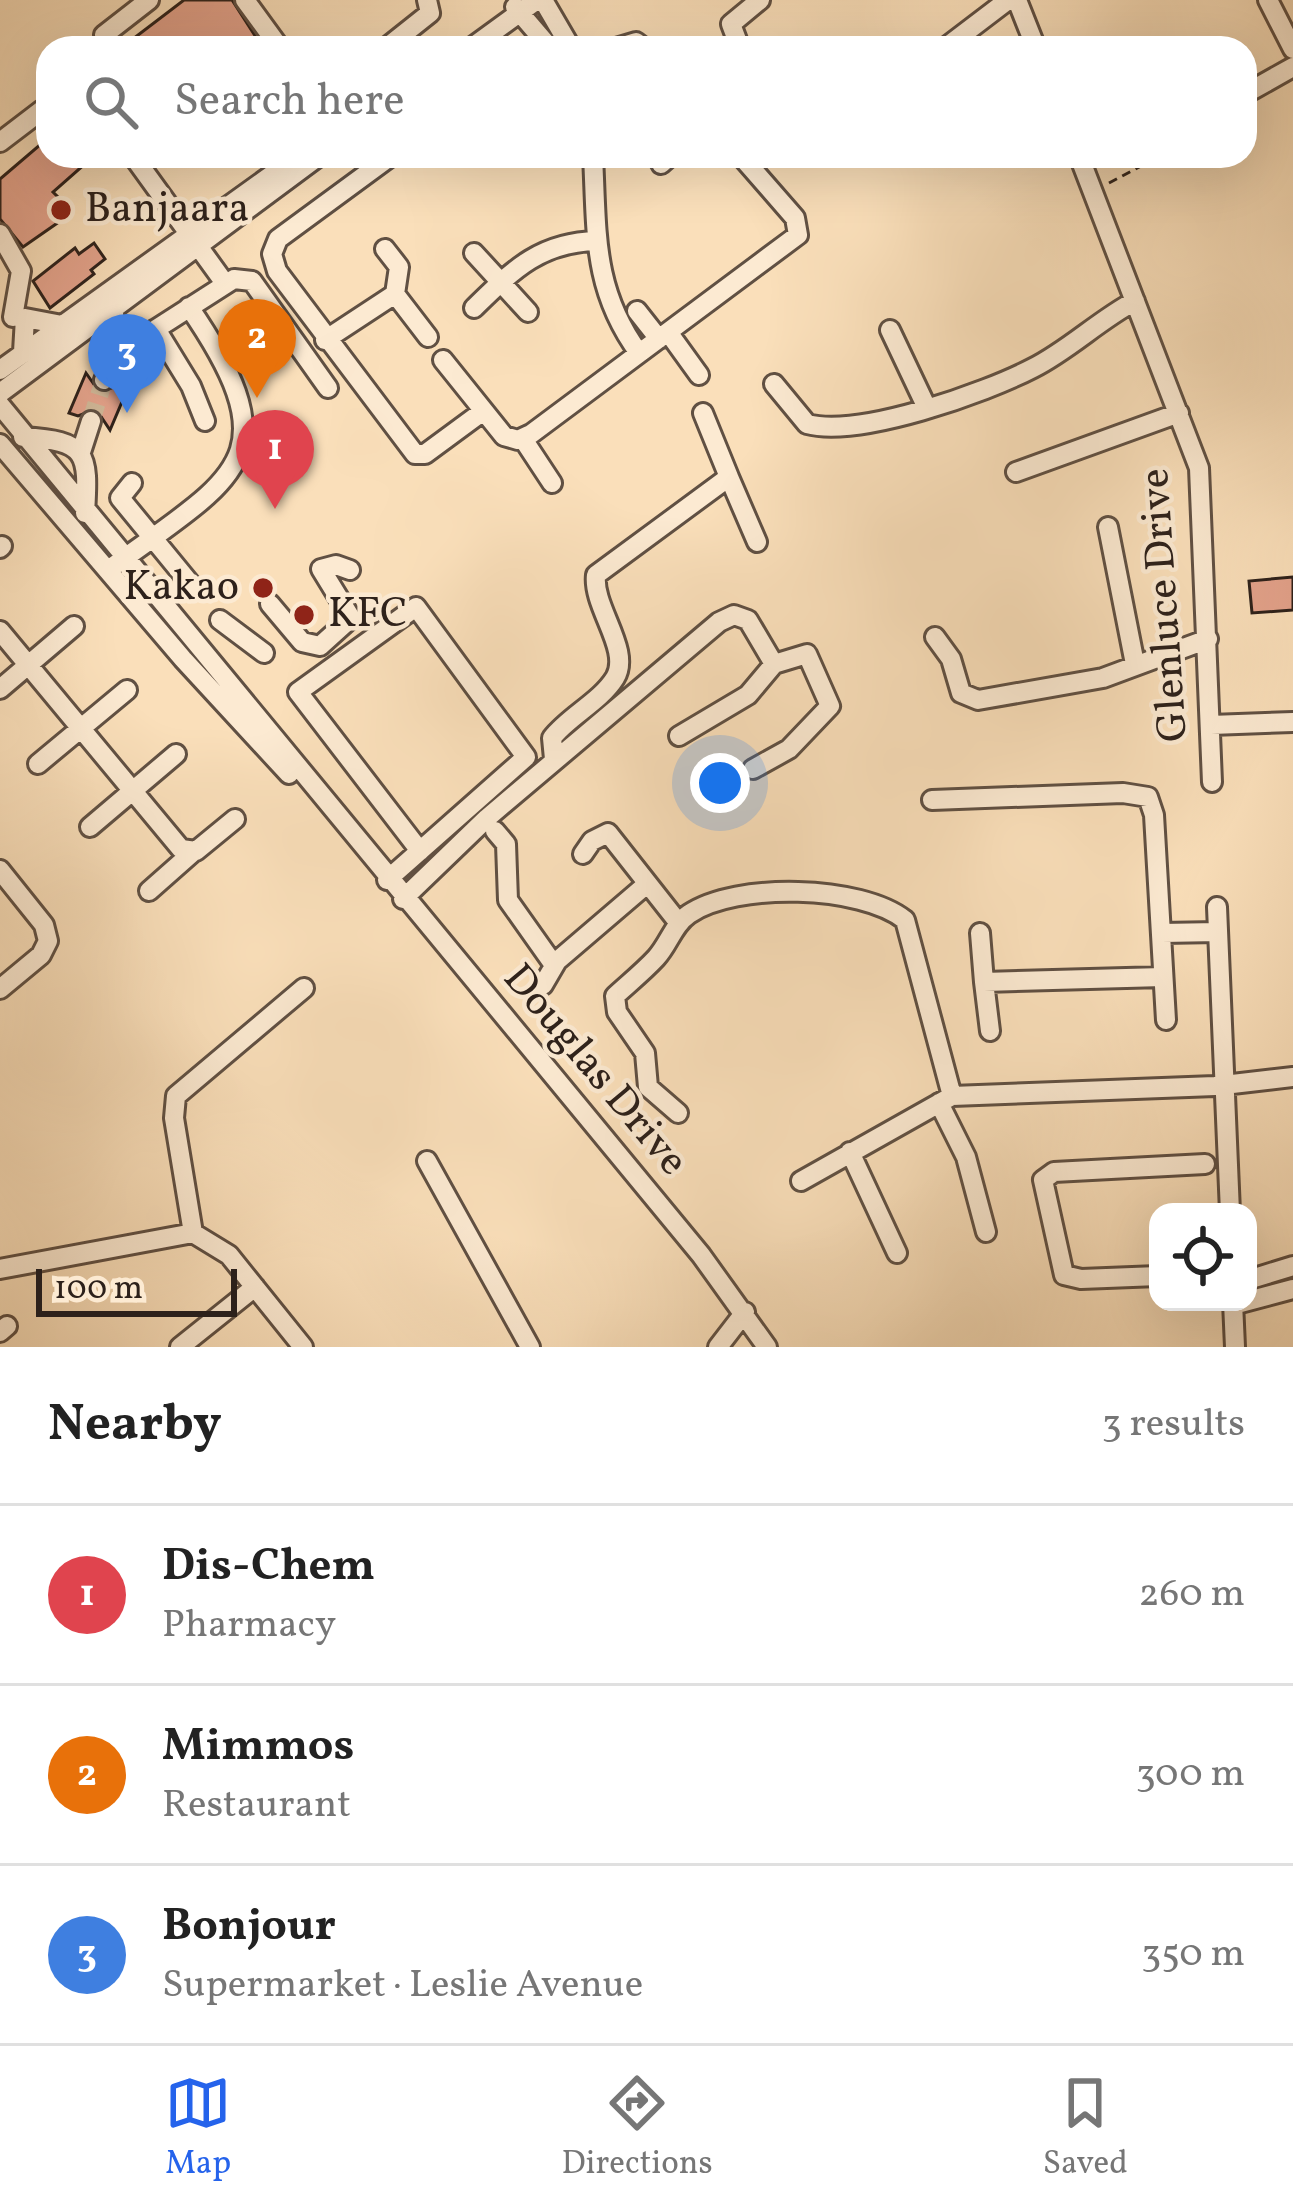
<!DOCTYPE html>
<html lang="en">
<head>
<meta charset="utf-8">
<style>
  :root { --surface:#fff; --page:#f2f2f2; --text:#222; --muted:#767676; --line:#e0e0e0; --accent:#2563eb }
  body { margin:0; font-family:Vollkorn,serif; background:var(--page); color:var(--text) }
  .controls { position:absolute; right:36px; bottom:36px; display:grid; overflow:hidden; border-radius:24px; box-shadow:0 12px 48px #0002 }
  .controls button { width:108px; height:108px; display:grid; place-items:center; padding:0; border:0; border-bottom:3px solid var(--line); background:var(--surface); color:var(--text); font:60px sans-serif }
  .scale { position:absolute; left:36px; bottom:30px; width:201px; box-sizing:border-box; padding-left:12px; border:6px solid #2d211b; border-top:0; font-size:33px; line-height:42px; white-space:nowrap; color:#2d211b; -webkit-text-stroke:9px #fcead2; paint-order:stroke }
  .you { position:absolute; left:720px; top:783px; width:42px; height:42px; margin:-30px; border:9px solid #fff; border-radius:50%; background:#1a73e8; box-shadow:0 0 0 18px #1a73e833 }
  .badge { display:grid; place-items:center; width:78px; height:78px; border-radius:50%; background:var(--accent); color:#fff; font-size:39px; font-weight:700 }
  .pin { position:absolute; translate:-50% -99px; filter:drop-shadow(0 3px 6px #0008) }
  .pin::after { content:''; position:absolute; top:63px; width:42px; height:36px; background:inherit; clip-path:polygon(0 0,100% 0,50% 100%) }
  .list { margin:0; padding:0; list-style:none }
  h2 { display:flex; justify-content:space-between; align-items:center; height:156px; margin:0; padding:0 48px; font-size:51px }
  h2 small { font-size:39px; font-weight:400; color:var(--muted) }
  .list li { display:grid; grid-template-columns:78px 1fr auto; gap:36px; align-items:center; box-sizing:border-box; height:180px; padding:0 48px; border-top:3px solid var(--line) }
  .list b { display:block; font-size:45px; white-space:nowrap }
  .list p { margin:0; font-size:39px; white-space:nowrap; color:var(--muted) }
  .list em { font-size:39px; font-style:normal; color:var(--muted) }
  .icon { flex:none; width:66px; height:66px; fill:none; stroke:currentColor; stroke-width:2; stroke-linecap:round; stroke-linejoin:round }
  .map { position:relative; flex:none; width:1293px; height:1347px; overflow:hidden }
  .search { position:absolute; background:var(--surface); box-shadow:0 12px 48px #0002; left:36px; right:36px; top:36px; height:132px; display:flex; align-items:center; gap:30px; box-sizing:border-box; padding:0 42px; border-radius:36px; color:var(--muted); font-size:45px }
  .sheet { height:696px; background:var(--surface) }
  nav { display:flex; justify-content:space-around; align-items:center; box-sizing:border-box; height:168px; border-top:3px solid var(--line); background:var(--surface); font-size:33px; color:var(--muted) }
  nav a { display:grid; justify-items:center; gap:6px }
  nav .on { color:var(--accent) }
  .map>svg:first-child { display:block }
</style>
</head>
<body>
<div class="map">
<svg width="1293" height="1347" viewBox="0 0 1293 1347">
  <rect width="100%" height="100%" fill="#fadfba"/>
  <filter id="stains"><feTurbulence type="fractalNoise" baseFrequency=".00167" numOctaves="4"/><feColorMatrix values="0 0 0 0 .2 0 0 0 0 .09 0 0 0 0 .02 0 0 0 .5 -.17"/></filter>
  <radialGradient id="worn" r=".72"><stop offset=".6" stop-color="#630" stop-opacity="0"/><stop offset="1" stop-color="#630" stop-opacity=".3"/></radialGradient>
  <path fill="#e4a38c" stroke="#2d211b" stroke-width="3" d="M184,0h48l31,48h-142z
    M48,138v18h46l-41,36 15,15 -2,10 -43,30 -23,-28v-40z
    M94,243l11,16 -14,11 3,4 -44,34 -17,-27 42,-33 4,6z
    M86,373l14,20 16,-7 11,4 -17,40 -14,-21 -18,7 -9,-3z
    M1293,577v33l-41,3 -3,-32z"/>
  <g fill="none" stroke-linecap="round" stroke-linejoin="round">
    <path stroke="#d1b99a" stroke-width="18" stroke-dasharray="18 9" stroke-linecap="butt" d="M91,421l13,-41"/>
    <g stroke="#605043" stroke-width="24">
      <path id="minor" d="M245,0l35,48
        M543,0l28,48
        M1017,0l19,48
        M1268,0l25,49
        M515,7l35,41
        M104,35l45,-35
        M386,48l44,-35 -3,-13
        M471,48l66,-48
        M616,48l20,-6 8,6
        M740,48l-9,-24 29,-24
        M945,48l63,-48
        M1245,94l48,-27
        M0,142l42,-32
        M133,156l91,126
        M391,156l-113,83 -6,15 5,17 138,183h10l57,-42
        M593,156c4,76 -1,133 46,197
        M1079,156l120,312 13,314
        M661,164l9,-8
        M0,234l21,37 -8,46
        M385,249l14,18 -4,27 33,43
        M474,253l54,59
        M474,308c39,-38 66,-66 123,-67
        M637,311l22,28
        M890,330l36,76
        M668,332l31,43
        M325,340l70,-46
        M23,352l2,-34 37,7
        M115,355l41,-26
        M443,360l61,76 14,4 13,-6 267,-199 -3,-17 -54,-62
        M0,370l298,-214
        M104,380l11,-25 -1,-44
        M774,384l33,40c52,14 178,-31 226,-56 36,-18 66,-48 102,-67
        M0,393l319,-237
        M0,405l701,850 66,92
        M205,421l-14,-35 -35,-57 78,-50 18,2 76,107
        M23,437c64,4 66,15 62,76
        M523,439l29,44
        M0,444l183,215 106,115
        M81,452l10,-31
        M1016,472l163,-59
        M729,477l28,65
        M132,483l-12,15 73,89
        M1108,527l27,137
        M0,548l2,-2
        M115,565c122,-89 177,-108 74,-258
        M270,604l32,38 18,4 31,-28 -30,-49 15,-4 14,5
        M220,620l44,33
        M0,631l181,218 15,2 39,-32
        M935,637l16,22 10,34 17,7 125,-22 105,-39
        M0,689l74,-63
        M1211,725l82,-3
        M679,736l69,-41 26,-31 33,-10 23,52 -41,43 -36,20
        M554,759l-2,-21c17,-22 48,-36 63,-60 17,-28 -23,-71 -19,-103l133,-98 -26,-64
        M38,764l89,-74
        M932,800l191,-7 25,4 6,18 12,205
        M90,827l86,-73
        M495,831l11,13 2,56 46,65
        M583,854l9,-13 16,-8 70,89
        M0,870l44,55 4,16 -7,14 -41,34
        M387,880l139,-123 -110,-150 -118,85 122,159
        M149,891l43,-38
        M403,899l84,-81 232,-196 15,-7 14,5 26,44
        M1217,907l13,305
        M980,933l4,49
        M1162,933l56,-1
        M543,985l14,-24 90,-77
        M990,1031l-6,-49 179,-5
        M939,1103l27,54 20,75
        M678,1113l-30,-26 -3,-34 -28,-41 -2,-16c13,-12 28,-24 41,-38 13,-14 17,-33 33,-44 47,-32 172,-29 216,6l47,176
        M850,1152l47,101
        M427,1161l103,186
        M801,1181l151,-85 263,-10 78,-9
        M193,1233l-19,-115 2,-22 128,-108
        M0,1269l193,-36 36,22 74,92
        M1158,1276l-77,3 -17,-4 -21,-95 11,-8 151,-8
        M1248,1280l45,-14
        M1233,1302l2,45
        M1233,1305l60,-16
        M0,1332l7,-6
        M180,1347l75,-60
        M718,1347l27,-35"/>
    </g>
    <path stroke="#2d211b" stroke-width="3" stroke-dasharray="9 6" stroke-linecap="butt" d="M1109,183l51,-27"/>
    <use href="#minor" stroke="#fcead2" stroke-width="18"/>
  </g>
  <g fill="#8f2418" stroke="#fcead2" stroke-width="4.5">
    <circle cx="61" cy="210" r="12"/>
    <circle cx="263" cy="588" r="12"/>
    <circle cx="304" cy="615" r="12"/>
  </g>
  <g text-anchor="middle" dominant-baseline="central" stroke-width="9" stroke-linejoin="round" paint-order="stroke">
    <g font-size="42" fill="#2d211b" stroke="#fcead2" text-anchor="start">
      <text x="85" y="210">Banjaara</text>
      <text x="239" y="588" text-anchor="end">Kakao</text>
      <text x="328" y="615">KFC</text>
    </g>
    <g font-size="42" fill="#2d211b" stroke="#fcead2">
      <text transform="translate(1166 605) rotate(-94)">Glenluce Drive</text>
      <text transform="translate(594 1071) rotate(50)">Douglas Drive</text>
    </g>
  </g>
  <rect width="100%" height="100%" filter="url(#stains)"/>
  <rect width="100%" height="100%" fill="url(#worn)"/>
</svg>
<div class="controls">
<button><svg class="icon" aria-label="locate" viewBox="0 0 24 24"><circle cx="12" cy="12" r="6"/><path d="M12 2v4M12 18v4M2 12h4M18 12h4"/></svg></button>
</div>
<div class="scale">100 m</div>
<div class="you"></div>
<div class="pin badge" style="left:275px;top:509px;background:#e0444e">1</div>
<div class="pin badge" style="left:257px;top:398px;background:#e8710a">2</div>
<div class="pin badge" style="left:127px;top:413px;background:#3f7fe0">3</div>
<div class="search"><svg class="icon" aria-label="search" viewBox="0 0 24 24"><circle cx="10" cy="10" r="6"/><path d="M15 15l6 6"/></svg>Search here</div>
</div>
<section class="sheet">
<h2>Nearby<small>3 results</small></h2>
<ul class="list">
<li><span class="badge" style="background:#e0444e">1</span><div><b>Dis-Chem</b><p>Pharmacy</p></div><em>260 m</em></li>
<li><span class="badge" style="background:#e8710a">2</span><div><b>Mimmos</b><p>Restaurant</p></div><em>300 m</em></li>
<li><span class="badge" style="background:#3f7fe0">3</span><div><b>Bonjour</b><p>Supermarket · Leslie Avenue</p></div><em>350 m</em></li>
</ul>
</section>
<nav>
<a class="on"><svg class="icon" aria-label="map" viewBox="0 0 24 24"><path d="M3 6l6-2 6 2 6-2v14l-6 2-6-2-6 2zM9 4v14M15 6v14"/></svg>Map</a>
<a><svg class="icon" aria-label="directions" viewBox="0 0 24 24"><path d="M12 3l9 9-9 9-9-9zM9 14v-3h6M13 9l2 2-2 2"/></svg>Directions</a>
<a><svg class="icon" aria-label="saved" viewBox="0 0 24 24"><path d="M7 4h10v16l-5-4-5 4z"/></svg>Saved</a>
</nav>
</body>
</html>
